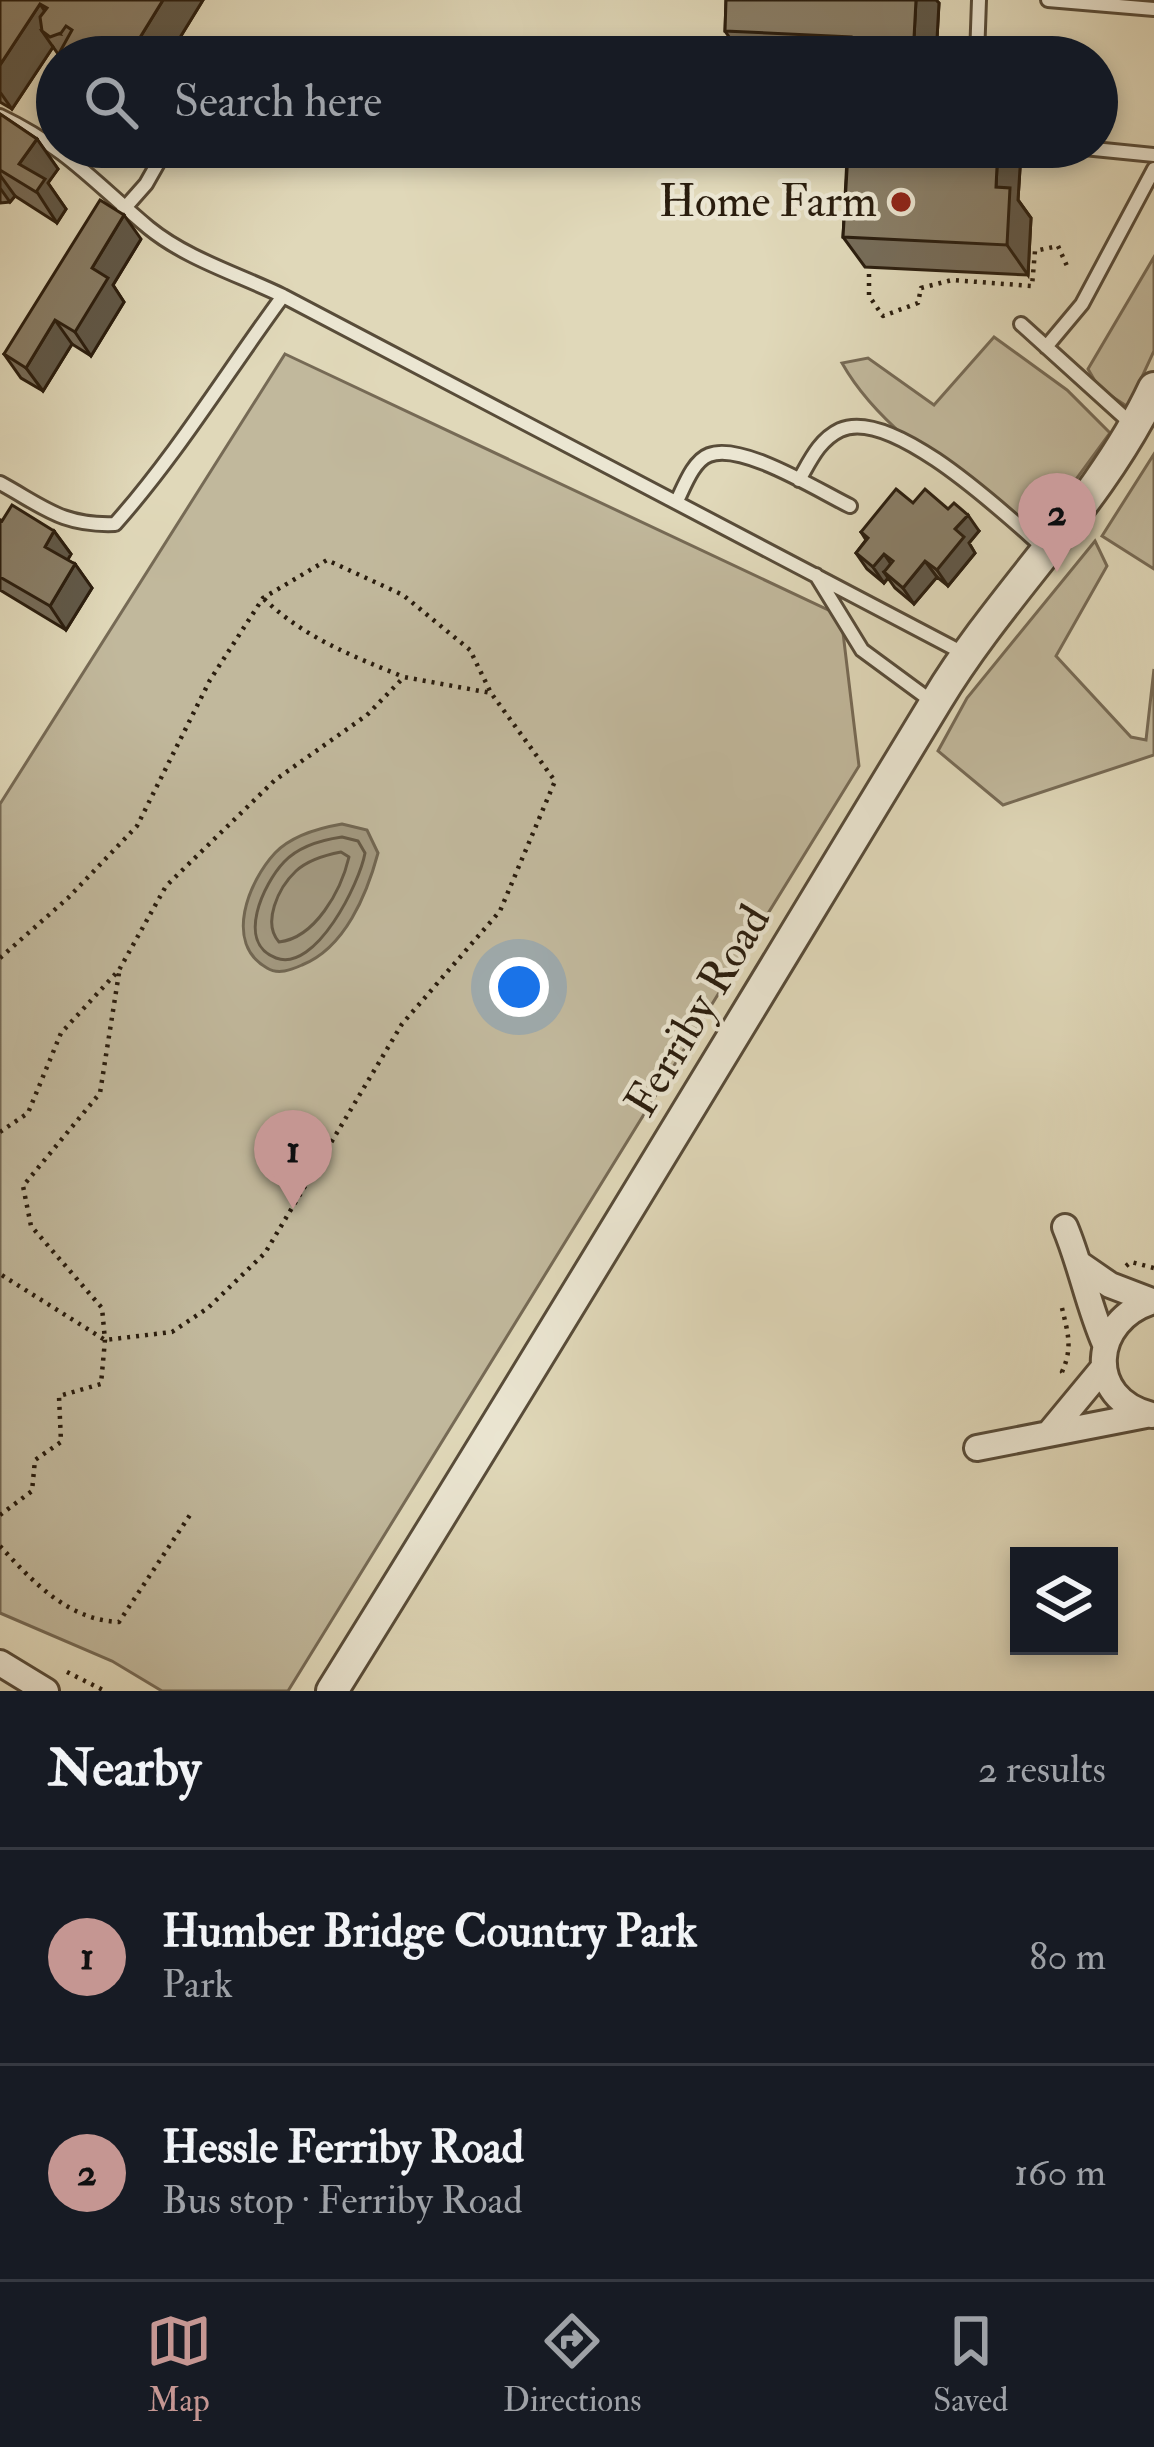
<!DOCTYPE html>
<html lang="en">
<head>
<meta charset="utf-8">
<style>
  :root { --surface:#171b24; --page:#20242c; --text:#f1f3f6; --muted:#9ea1a6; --line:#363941; --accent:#c59692 }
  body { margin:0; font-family:"IM FELL Double Pica",serif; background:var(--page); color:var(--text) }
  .controls { position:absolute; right:36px; bottom:36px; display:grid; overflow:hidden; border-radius:0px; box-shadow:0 6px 18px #0003 }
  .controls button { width:108px; height:108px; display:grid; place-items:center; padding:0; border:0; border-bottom:3px solid var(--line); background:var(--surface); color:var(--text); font:60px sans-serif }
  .you { position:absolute; left:519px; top:987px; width:42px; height:42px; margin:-30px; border:9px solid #fff; border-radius:50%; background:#1a73e8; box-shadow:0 0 0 18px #1a73e833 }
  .badge { display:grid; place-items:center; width:78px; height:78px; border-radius:50%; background:var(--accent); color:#111; font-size:39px; font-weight:700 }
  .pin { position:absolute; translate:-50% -99px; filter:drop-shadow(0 3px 6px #0008) }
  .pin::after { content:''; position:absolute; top:63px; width:42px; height:36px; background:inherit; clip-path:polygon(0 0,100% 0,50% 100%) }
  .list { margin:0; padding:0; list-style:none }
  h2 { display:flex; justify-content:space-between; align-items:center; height:156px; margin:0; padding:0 48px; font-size:51px }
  h2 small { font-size:39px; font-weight:400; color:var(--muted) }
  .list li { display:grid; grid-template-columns:78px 1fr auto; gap:36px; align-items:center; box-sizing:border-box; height:216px; padding:0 48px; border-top:3px solid var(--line) }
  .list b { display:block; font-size:45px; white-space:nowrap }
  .list p { margin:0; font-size:39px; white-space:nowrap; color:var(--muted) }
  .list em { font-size:39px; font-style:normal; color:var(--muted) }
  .icon { flex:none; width:66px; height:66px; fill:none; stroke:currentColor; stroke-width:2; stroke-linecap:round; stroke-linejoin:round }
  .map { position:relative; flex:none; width:1154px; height:1691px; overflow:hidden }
  .search { position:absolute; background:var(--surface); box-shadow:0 6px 18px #0003; left:36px; right:36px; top:36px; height:132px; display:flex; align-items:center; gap:30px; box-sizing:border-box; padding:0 42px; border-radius:66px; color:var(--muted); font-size:45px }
  .sheet { height:588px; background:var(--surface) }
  nav { display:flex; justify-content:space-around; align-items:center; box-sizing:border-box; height:168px; border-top:3px solid var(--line); background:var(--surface); font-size:33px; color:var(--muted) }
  nav a { display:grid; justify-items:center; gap:6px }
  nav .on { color:var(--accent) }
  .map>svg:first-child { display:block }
</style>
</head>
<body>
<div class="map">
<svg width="1154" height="1691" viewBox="0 0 1154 1691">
  <rect width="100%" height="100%" fill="#e0d8b9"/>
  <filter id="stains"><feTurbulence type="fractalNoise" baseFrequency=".00167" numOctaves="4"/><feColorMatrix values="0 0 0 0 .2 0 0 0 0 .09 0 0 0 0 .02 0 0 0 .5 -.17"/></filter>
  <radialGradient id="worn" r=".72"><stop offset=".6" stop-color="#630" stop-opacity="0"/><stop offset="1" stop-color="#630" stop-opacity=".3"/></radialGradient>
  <path fill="#c1b89c" stroke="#766a55" stroke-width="3" d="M1154,257v94l-26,56 -29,-19 -11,-19z
    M994,337l73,53 43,43 -74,101c-66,-50 -153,-98 -194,-171l26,-5 66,47z
    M285,354l556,262 18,150 -571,925h-126l-50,-30 -112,-48v-809z
    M1154,454v115l-52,-33z
    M1095,541l12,25 -51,90 75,81 15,3 8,-71v86l-151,50 -65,-54 29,-53z"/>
  <path fill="#a2987f" stroke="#726752" stroke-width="3" d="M342,824l25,6 11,23c-11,41 -33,95 -76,112 -11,5 -24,10 -35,3 -44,-25 -18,-87 8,-115 17,-18 44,-25 67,-29z"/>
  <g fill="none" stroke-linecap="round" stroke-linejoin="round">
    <path stroke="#665a46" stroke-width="3" d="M342,837l16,4 7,12c-5,29 -49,120 -89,105 -41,-15 -12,-75 8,-96 15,-16 37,-22 58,-25z
      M341,852l8,5c-8,34 -34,81 -70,85 -17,-19 -1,-54 17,-71 12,-11 29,-16 45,-19z"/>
    <g stroke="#584c39" stroke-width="18">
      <path id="service" d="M1048,0l106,9
        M977,57l2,-57
        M0,116c67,32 95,67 149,112 38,31 91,47 134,68l682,358
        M1074,147l80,8
        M123,210l23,-26 21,-37
        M1021,324l114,103
        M1046,347l36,-43 72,-135
        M799,480c11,-19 20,-40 41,-50 52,-24 166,85 204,118
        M0,483c44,24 62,43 115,41 63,-71 112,-152 168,-228
        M677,501c7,-14 16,-40 32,-46 33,-13 110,36 141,51
        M816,575l46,75 72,53"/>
    </g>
    <g stroke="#584c39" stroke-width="30">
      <path id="minor" d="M1065,1227c16,38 23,78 40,117
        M1081,1265l29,20 42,16
        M1152,1415c-68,-16 -61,-96 2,-114
        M1051,1431l53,-64
        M977,1448l169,-33
        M0,1663l46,28"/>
    </g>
    <g stroke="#584c39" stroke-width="36">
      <path id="tertiary" d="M332,1691c205,-329 404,-660 605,-991 65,-108 163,-197 217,-312"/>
    </g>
    <path stroke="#2a1d0e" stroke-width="4.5" stroke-dasharray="3 6" stroke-linecap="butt" d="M869,274v22l14,20 35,-13 3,-15 31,-8 80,6 3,-35 23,-5 9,20
      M264,599c41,39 88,57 140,78
      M0,958l68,-60 69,-72 73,-146 53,-82 64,-38 76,35 67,55 21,43 64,88 -55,130 -98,113 -137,229 -57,55 -36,24 -67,8 -105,-66
      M0,1132l28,-19 33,-80 58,-63 47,-84 109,-106 92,-65 37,-38 87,16
      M1126,1266l5,-4 23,6
      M1062,1308c6,26 11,39 0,64l3,4
      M0,1515l32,-24 3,-31 26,-18 -2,-46 42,-12 4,-44 -3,-32 -71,-82 -8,-40 77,-93 19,-120
      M0,1546c33,36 68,74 119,76l71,-107
      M67,1672l38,19"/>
    <use href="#service" stroke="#ebe6d2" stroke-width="12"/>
    <use href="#minor" stroke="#ebe6d2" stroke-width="24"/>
    <use href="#tertiary" stroke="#ebe6d2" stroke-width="30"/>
  </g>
  <path fill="#766c59" stroke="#2a1d0e" stroke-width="3" d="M0,0h203l-35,57h-111v16l-5,-7 6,-12 -5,-7 -41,62 -12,-7z
    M726,0h210l3,3 -3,54h-193l-18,-26z
    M0,114l37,25 21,30 -10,14 18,26 -9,14 -42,-27 -5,6 -10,1z
    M844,147h172l5,6 -3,47 13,18 -3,57 -163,-8 -22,-30 4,-79 -4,-5z
    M141,239l-28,46 11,17 -33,54 -19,-12 -29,47 -22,-13 -17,-24z
    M913,503l35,6 31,22 -10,12 6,10 -27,33 -11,-9 -23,27 -19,-16 -7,-10 -4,5 -17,-14 -11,-16 10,-13 -5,-8z
    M0,520l54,11 17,23 -4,6 8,4 17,24 -26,42 -66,-40z"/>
  <path fill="#605848" stroke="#2a1d0e" stroke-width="3" d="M163,0h40l-35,57h-40z
    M916,0h20l3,3 -3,54h-23z
    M40,4l20,30 -18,-3 11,16 -41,62 -12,-17v-27z
    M37,139l21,30 -10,14 18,26 -9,14 -38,-59z
    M998,147h18l5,6 -3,47 13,18 -3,57 -21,-30 -11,-58z
    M0,175l15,21 -5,6 -10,-14z
    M124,215l17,24 -28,46 11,17 -33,54 -16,-24 17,-64z
    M55,320l17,24 -29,47 -17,-23z
    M968,515l11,16 -10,12 6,10 -27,33 -11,-16 18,-41z
    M54,531l17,23 -9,16 -17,-23z
    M884,554l11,16 -11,2 4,6 -4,5 -11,-16z
    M925,561l12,16 -23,27 -11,-16z
    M75,564l17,24 -26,42 -16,-24z"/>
  <path fill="#897e67" stroke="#2a1d0e" stroke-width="3" d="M0,0h163l-35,57h-71v13l-5,-4 20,-36 -6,-4 -5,7 -11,4 -8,-6 -2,-14 7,-9 -7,-4 -40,61z
    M726,0h190l-3,57h-64l2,-20 -126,-6z
    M0,114l37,25 -18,25 26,15 -9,13 -36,-22z
    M844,147h154l-2,40 14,1 -3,57 -164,-8 5,-84h-5z
    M100,200l24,15 -32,53 16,10 -33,54 -20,-12 -29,48 -22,-14z
    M896,489l17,14 12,-14 23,20 6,-6 14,12 -13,14 9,8 -27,33 -12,-9 -22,27 -19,-16 9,-11 -9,-7 -11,13 -17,-14 12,-15 -7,-6z
    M12,505l42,26 -9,16 30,17 -25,42 -50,-29v-57l2,1z"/>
  <circle fill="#8f2418" stroke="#ebe6d2" stroke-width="4.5" cx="901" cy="202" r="12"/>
  <g text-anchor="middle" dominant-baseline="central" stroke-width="9" stroke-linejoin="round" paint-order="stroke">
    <g font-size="45" fill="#2a1d0e" stroke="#ebe6d2" text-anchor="end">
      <text x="877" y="202">Home Farm</text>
    </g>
    <g font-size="45" fill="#2a1d0e" stroke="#ebe6d2">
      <text transform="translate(698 1011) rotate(-59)">Ferriby Road</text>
    </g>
  </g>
  <rect width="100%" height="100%" filter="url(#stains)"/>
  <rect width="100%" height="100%" fill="url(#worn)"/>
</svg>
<div class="controls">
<button><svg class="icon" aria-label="layers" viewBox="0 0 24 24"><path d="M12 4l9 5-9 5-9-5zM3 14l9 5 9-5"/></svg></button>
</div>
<div class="you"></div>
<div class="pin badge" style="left:293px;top:1209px">1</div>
<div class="pin badge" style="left:1057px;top:572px">2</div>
<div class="search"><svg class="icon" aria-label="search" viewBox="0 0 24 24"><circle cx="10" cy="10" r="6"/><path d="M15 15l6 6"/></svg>Search here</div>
</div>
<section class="sheet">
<h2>Nearby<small>2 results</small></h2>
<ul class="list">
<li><span class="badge">1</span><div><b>Humber Bridge Country Park</b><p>Park</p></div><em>80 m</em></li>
<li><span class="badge">2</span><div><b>Hessle Ferriby Road</b><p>Bus stop · Ferriby Road</p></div><em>160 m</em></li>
</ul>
</section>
<nav>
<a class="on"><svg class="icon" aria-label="map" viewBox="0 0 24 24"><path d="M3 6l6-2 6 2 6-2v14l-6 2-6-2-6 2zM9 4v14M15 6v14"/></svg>Map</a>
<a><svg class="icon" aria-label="directions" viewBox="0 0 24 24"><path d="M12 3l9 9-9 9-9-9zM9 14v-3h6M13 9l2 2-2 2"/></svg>Directions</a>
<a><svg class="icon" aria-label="saved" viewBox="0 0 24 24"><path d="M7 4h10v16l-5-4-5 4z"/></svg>Saved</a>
</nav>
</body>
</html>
